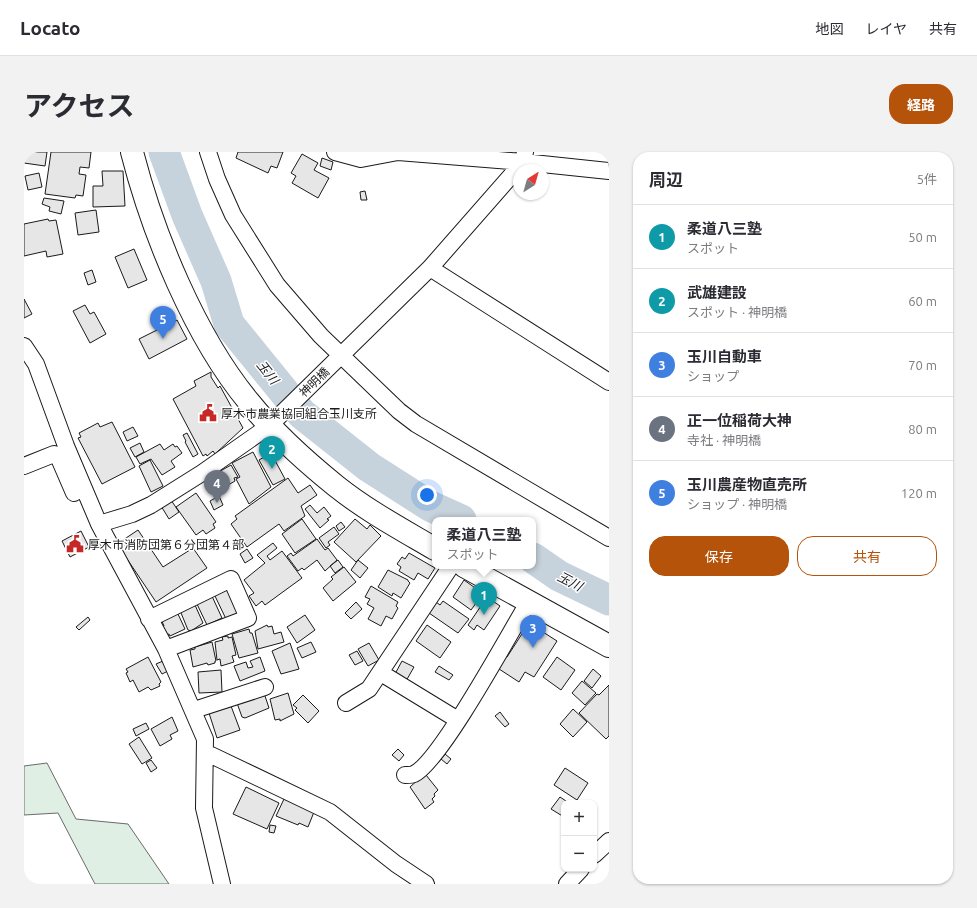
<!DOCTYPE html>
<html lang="ja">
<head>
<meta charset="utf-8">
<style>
  :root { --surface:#fff; --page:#f2f2f3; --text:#2b2b33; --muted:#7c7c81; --line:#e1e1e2; --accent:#b45309 }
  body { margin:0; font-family:Ubuntu,"Noto Sans JP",sans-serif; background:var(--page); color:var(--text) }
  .controls { position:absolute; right:12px; bottom:12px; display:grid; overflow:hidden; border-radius:8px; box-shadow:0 1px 3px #0004 }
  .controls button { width:36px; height:36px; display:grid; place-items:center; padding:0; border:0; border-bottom:1px solid var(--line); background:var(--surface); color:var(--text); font:20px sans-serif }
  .compass { position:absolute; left:489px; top:12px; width:36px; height:36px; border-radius:50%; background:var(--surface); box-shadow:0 1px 3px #0004; rotate:37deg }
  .you { position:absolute; left:403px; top:343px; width:14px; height:14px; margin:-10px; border:3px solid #fff; border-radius:50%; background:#1a73e8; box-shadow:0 0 0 6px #1a73e833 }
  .badge { display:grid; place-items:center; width:26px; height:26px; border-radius:50%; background:var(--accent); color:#fff; font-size:13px; font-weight:700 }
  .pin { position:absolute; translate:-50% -33px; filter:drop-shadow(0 1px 2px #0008) }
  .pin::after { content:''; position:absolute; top:21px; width:14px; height:12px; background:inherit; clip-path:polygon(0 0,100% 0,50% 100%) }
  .popup { position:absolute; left:408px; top:365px; width:104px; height:52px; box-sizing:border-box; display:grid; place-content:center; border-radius:8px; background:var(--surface); filter:drop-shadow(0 1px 3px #0005); font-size:13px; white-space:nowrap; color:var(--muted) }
  .popup b { font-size:15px; color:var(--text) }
  .popup::after { content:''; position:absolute; left:50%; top:100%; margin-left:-8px; border:8px solid transparent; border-top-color:var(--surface) }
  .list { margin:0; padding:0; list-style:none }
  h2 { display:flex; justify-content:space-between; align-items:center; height:52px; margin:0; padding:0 16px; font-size:17px }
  h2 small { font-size:13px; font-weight:400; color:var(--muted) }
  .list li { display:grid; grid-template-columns:26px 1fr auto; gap:12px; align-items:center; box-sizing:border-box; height:64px; padding:0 16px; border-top:1px solid var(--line) }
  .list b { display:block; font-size:15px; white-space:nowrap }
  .list p { margin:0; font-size:13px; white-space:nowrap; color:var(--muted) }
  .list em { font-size:13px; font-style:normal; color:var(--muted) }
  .actions { display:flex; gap:8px; padding:12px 16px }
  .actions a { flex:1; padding:9px 0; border:1px solid var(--accent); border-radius:16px; text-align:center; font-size:14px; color:var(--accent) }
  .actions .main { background:var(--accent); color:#fff }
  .map { position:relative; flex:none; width:585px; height:732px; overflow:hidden; border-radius:16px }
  header { display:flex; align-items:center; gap:24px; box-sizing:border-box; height:56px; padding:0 20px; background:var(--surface); border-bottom:1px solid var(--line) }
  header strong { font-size:19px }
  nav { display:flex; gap:22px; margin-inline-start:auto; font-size:14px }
  .intro { display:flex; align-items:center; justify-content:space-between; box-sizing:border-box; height:96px; padding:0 24px }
  h1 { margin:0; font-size:28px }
  .button { padding:10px 18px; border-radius:16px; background:var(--accent); color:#fff; font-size:14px; font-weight:700 }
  main { display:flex; gap:24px; padding:0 24px }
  aside { flex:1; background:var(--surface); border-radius:16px; box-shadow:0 1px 3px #0004 }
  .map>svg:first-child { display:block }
</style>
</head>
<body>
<header>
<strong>Locato</strong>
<nav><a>地図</a><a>レイヤ</a><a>共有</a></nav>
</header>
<div class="intro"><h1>アクセス</h1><a class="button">経路</a></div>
<main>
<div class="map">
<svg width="585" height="732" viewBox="0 0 585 732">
  <rect width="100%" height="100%" fill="#fff"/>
  <path fill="#e0efe3" stroke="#6a6a6a" d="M23,611l29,56 52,5 41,60h-74l-37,-71 -34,2v-49z"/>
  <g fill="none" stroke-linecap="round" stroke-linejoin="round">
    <path stroke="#c6d2dc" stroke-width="31" d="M140,0l23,63 29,66 13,43 73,90 67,53 61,39 31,14
      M509,406l26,18 50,24"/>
  </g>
  <path fill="#e6e6e6" stroke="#1a1a1a" d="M0,0h23l-2,14 -21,-3z
    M27,0h40l-2,16 -9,-1 -1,7 7,1 -3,21 -7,-1 -1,3 -30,-4z
    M214,0h45l-6,16 -6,-2 -3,7 -32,-15z
    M278,2l16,9 -4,7 15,8 -11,20 -26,-15 4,-7 -5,-3z
    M298,6l11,4 -2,8 -11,-4z
    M78,19h21l2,35 -32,1v-21h10z
    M15,21l3,14 -14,3 -3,-14z
    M341,39l2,9h-6l-1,-8z
    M20,46l20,3 -3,13 -12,-3 1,-4 -8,-3z
    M72,58l3,22 -21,3 -3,-22z
    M24,67l1,2 7,-1 7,34 -16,3 -1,-6 -22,5v-32z
    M110,97l13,31 -19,8 -13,-31z
    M68,118l4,12 -8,3 -4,-12z
    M0,147l8,15 -8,4z
    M61,153l5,9 4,-2 12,22 -16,9 -17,-32z
    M153,168l10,19 -38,20 -10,-20z
    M187,220v5l7,11 2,-2 23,42 -28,26 -2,-3 -6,5 -1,-2 -3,2 -30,-57 23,-13 -2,-5z
    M88,270l23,45 -33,17 -24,-46 3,-1 -2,-4 19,-10 2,4z
    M109,275l5,9 -11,5 -4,-9z
    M163,281l11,21 -5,3 -8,-15 1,-1 -3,-6z
    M116,291l4,9 -9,5 -5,-9z
    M136,292l4,6 9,-6 2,3 2,-1 5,7 -11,8 4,6 -13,8 -11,-16 -11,5 -4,-7z
    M229,300l18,35 -22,17 -13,-25 4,-2 -8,-14z
    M247,301l14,26 -12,6 -14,-25z
    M126,308l13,26 -12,6 -12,-26z
    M207,313l7,12 -4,1 1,3 -19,11 -8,-14z
    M264,326l10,15 12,-8 7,10 -16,11 4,10 -21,15 -5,-7 -32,23 -16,-23 6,-5 -2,-3z
    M172,341l20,29 -3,2 2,4 -9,6 -3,-4 -7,5 -20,-28z
    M195,344l4,9 -9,5 -4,-9z
    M147,348l8,12 -10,7 -8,-13z
    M286,353l7,8 7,-6 7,9 -4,3 2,1 -9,8 -15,-19z
    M278,367l14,20 -21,14 -13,-19z
    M331,367l12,10 3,-4 11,11 -25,26 -22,-20z
    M317,370l4,5 -6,4 -3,-5z
    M310,375l5,7 -11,8 2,3 -4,3 -7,-10z
    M114,378l25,37 30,-19 14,20 -51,34 -39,-58z
    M57,379l8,16 -19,10 -8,-16z
    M293,387l8,11 3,-2 9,12 -12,11 -8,-11 -13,10 -2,-2 -4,3 -11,-15 4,-3 2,3z
    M249,391l4,5 -10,8 3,4 12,-9 20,27 -37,27 -3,-4 -6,5 -7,-10 5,-3 -10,-13 21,-17 -8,-8z
    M223,397l6,9 -8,5 -5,-9z
    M385,401l26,15 -7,11 -10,-6 -4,7 -15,-9 2,-4 -4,-3 5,-7 3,2z
    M314,408l5,7 -8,6 -5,-7z
    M334,408l10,8 -8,10 -9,-8z
    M320,415l12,15 -23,19 -10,-13 10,-9 -2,-2z
    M364,418l20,10v1l2,2 -9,15 -8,-5 -1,3 -14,-9z
    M440,428l14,10 -1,2 5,3 -11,15 -18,-13z
    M347,434l27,16 -2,4 2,2 -6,11 -6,-3 -5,10 -13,-7 6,-11 -7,-4 3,-5 -5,-2z
    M202,436l1,2 3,-2 11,24 -15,7 -11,-23z
    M187,442l11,24 -15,7 -11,-23z
    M463,445l13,9 -16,24 -7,-5 -3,5 -6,-5z
    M419,449l26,18 -11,14 -29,-20 7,-11 4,3z
    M332,450l6,7 -11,10 -6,-6z
    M171,453l8,18 -12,8 -3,-1 -9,-22z
    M153,460l8,17 -15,7 -1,-2 -3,1 -4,-8 2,-1 -3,-7z
    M281,463l10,15 -18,13 -10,-16z
    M64,465l2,3 -11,10 -3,-3z
    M505,471l28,18 -23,36 -9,-5 -6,10 -23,-15 8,-12 3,2z
    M243,473l1,2 4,-1 2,8 7,-2 3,10 -26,7 -3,-18z
    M403,473l24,17 -11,16 -24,-17z
    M225,477l1,4h2l6,20 -19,5 -7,-24z
    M204,484v2l4,-1 4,18 -4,1 2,6 -13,4 -1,-7 -3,1 -2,-18 8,-2 -1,-3z
    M188,490l4,19h-1v2l-7,2 -1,-2 -14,4 -3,-17 5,-1v-2z
    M287,490l5,10 -14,6 -5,-10z
    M266,491l9,26 -18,5 -9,-23z
    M345,491l10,17 -11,6 -10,-17z
    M333,499l6,10 -8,4 -6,-10z
    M124,505l13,25 -2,2 1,2 -9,4 -3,-3 -9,5 -6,-12 -3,2 -4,-9 2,-1 -2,-3z
    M236,505l5,14 -25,10 -6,-15 12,-4 2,6 5,-1 -3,-6z
    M533,505l18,13 -14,20 -18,-13z
    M139,509l5,10 -6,3 -6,-10z
    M378,509l12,6 -8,14 -11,-7z
    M415,514l14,9 -4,5 -14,-8z
    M569,517l8,7 -9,12 -8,-7z
    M197,518l1,22 -23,1 -1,-21z
    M558,529l14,12 -11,12 -13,-12z
    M585,533v51l-3,3 -27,-26 18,-19 2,1z
    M240,541l5,15 -24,10 -3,-1 -5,-14z
    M264,541l6,21 -14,7v-2l-5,1 -5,-21z
    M279,543l16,16 -11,12 -13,-13 2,-2 -4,-3z
    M207,554l9,24 -23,8 -8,-25z
    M549,557l14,13 -14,15 -13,-13z
    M476,560l9,12 -4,3 -10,-11z
    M148,565l6,14 -8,4 2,4 -12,7 -9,-17z
    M122,571l3,6 -13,7 -3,-7z
    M115,585l13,21 -10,6 -13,-20z
    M374,597l6,6 -5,6 -7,-6z
    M421,602l6,5 -4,5 -6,-5z
    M127,608l6,8 -6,4 -5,-9z
    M541,616l23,15 -11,17 -23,-15z
    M402,623l12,15 -4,4 1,2 -3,3 2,3 -9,7 -15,-22 10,-9 1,1z
    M222,635l33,16 -12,26 -34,-15z
    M536,645l9,6h-5v14l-13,-8z
    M260,647l30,13 -6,15 -9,-4 -1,2 -22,-9z
    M246,673l6,1 -2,7 -5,-1z"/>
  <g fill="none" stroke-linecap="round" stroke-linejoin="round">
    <g stroke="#1a1a1a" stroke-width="18">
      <path id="street" d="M184,0l9,27 16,36 44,70 44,51 78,75 17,13 193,114
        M311,0l26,7 37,-7 125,10 86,9
        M406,116l179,114
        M0,194l12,18 30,82 33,78 33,-10 19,-9 51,-32 67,-47 161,-158 93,-106 2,-10
        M0,314l30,-12 4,2 16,37
        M75,372l67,125 39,90 -1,69 18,76
        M125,467l82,-40 17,39 -82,31
        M357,521l77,47
        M322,551l23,-14 82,-123
        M170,558l71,-23
        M182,602l5,1 119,57 66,52 30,20
        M381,623c3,0 7,0 9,-1 26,-12 96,-141 115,-173
        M570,703l15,-14
        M543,732l14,-15"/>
    </g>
    <g stroke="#1a1a1a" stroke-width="24">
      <path id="secondary" d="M108,0c21,82 63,185 117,250 25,31 56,59 87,84 30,24 65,43 99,63
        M440,414l145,80"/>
    </g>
    <use href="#street" stroke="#fff" stroke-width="16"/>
    <use href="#secondary" stroke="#fff" stroke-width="22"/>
  </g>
  <defs>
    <g id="civic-bare" transform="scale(1.38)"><path d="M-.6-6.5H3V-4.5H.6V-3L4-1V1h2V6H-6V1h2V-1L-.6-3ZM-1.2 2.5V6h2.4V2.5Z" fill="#c62828" stroke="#fff" stroke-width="2.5" paint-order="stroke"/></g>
  </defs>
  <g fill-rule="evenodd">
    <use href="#civic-bare" x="184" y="261"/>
    <use href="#civic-bare" x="51" y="392"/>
  </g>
  <g text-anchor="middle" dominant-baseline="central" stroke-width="3" stroke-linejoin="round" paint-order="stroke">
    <g font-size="12" fill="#1a1a1a" stroke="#fff">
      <text transform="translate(290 230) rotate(-44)">神明橋</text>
    </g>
    <g font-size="12" fill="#1a1a1a" stroke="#fff" text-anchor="start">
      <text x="197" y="261">厚木市農業協同組合玉川支所</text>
      <text x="64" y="392">厚木市消防団第６分団第４部</text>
    </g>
    <g font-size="13" font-style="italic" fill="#1a1a1a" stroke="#fff">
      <text transform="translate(244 220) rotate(51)">玉川</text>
      <text transform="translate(546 429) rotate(27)">玉川</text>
    </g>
  </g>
</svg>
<div class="controls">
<button>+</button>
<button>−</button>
</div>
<svg class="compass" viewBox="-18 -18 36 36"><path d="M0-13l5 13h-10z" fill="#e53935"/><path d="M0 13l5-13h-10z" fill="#7c7c81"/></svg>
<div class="you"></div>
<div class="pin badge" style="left:460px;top:463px;background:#0f9aa8">1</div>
<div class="popup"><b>柔道八三塾</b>スポット</div>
<div class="pin badge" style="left:248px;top:317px;background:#0f9aa8">2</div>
<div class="pin badge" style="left:509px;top:496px;background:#3f7fe0">3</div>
<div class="pin badge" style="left:193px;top:351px;background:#6b7280">4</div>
<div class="pin badge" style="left:139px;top:187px;background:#3f7fe0">5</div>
</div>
<aside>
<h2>周辺<small>5件</small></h2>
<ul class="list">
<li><span class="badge" style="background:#0f9aa8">1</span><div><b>柔道八三塾</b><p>スポット</p></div><em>50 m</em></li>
<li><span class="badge" style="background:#0f9aa8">2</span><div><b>武雄建設</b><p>スポット · 神明橋</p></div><em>60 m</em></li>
<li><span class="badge" style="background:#3f7fe0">3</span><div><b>玉川自動車</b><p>ショップ</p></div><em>70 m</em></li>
<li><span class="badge" style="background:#6b7280">4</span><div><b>正一位稲荷大神</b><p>寺社 · 神明橋</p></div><em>80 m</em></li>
<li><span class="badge" style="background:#3f7fe0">5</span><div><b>玉川農産物直売所</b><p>ショップ · 神明橋</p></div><em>120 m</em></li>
</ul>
<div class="actions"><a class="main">保存</a><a>共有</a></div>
</aside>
</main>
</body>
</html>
